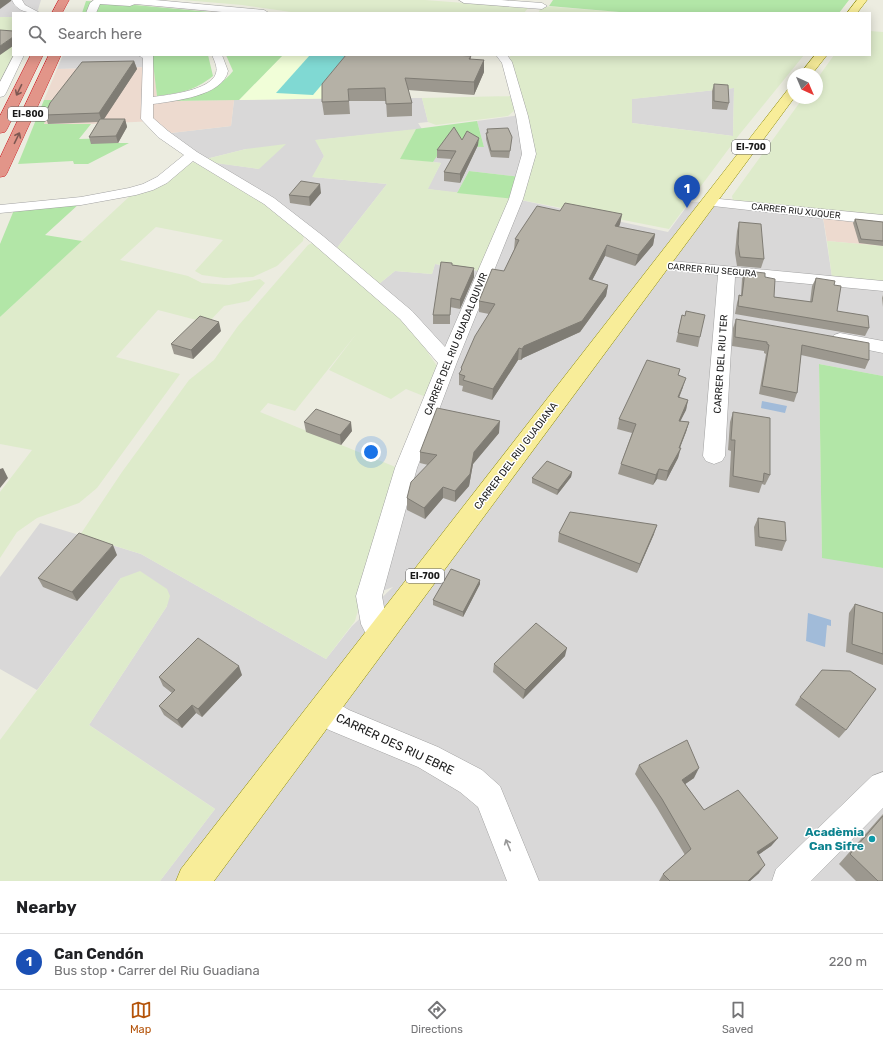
<!DOCTYPE html>
<html lang="en">
<head>
<meta charset="utf-8">
<style>
  :root { --surface:#fff; --page:#f6f6f6; --text:#202124; --muted:#757577; --line:#e0e0e0; --accent:#b45309 }
  body { margin:0; font-family:Rubik,sans-serif; background:var(--page); color:var(--text) }
  .compass { position:absolute; left:787px; top:68px; width:36px; height:36px; border-radius:50%; background:var(--surface); box-shadow:0 2px 10px #0003; rotate:136deg }
  .you { position:absolute; left:371px; top:452px; width:14px; height:14px; margin:-10px; border:3px solid #fff; border-radius:50%; background:#1a73e8; box-shadow:0 0 0 6px #1a73e833 }
  .badge { display:grid; place-items:center; width:26px; height:26px; border-radius:50%; background:var(--accent); color:#fff; font-size:13px; font-weight:700 }
  .pin { position:absolute; translate:-50% -33px; filter:drop-shadow(0 1px 2px #0008) }
  .pin::after { content:''; position:absolute; top:21px; width:14px; height:12px; background:inherit; clip-path:polygon(0 0,100% 0,50% 100%) }
  .list { margin:0; padding:0; list-style:none }
  h2 { display:flex; justify-content:space-between; align-items:center; height:52px; margin:0; padding:0 16px; font-size:17px }
  h2 small { font-size:13px; font-weight:400; color:var(--muted) }
  .list li { display:grid; grid-template-columns:26px 1fr auto; gap:12px; align-items:center; box-sizing:border-box; height:56px; padding:0 16px; border-top:1px solid var(--line) }
  .list b { display:block; font-size:15px; white-space:nowrap }
  .list p { margin:0; font-size:13px; white-space:nowrap; color:var(--muted) }
  .list em { font-size:13px; font-style:normal; color:var(--muted) }
  .icon { flex:none; width:22px; height:22px; fill:none; stroke:currentColor; stroke-width:2; stroke-linecap:round; stroke-linejoin:round }
  .map { position:relative; flex:none; width:883px; height:881px; overflow:hidden }
  .search { position:absolute; background:var(--surface); box-shadow:0 2px 10px #0003; left:12px; right:12px; top:12px; height:44px; display:flex; align-items:center; gap:10px; box-sizing:border-box; padding:0 14px; border-radius:0px; color:var(--muted); font-size:15px }
  .sheet { height:108px; background:var(--surface) }
  nav { display:flex; justify-content:space-around; align-items:center; box-sizing:border-box; height:56px; border-top:1px solid var(--line); background:var(--surface); font-size:11px; color:var(--muted) }
  nav a { display:grid; justify-items:center; gap:2px }
  nav .on { color:var(--accent) }
  .map>svg:first-child { display:block }
</style>
</head>
<body>
<div class="map">
<svg width="883" height="881" viewBox="0 0 883 881">
  <rect width="100%" height="100%" fill="#ecece0"/>
  <path fill="#d9d8d8" d="M0,0h41l-4,13h-24v4h-13z
    M63,55h89l2,12 -97,2z
    M734,88l-1,48 -101,-13 -1,-24z
    M359,98h63l6,24 -10,1 4,6 -106,11 8,16 -11,21 74,7 -54,69 -130,-92 56,8 -13,-20 -40,10 -35,-26 60,-7 3,-26z
    M521,115l8,39 -7,23 -53,-6 -12,22 -30,-4 14,-26 -8,-1 10,-16 41,1 -7,-26z
    M516,199l152,33 22,-30 43,-1 89,10 10,66 51,5v94l-64,-12 3,193 61,11v313h-723l55,-72 -126,-84 78,-119 -46,-28 -84,112 -37,-21v-92l40,-54 101,31 185,105 26,-33 41,-39 -24,9 79,-233 -74,-75 21,-17 37,3 3,-10 51,8z"/>
  <path fill="#eddacf" d="M154,67l3,29 -5,7 16,-2 66,-1 -3,26 -60,7 -15,-12 -65,3h-47l8,-23 -8,-1 13,-31z
    M822,211l61,7v28l-56,-5z"/>
  <path fill="#f1fed8" d="M283,55h107l-31,43 -120,2z"/>
  <path fill="#deebcb" fill-rule="evenodd" d="M183,0h242l103,8 -4,5h-226l-56,-8z
    M542,6l89,7h-93z
    M0,17h13v38h1l-14,27z
    M870,31l13,1v186l-150,-17 -1,-5 71,-98h14v-19l17,-24h36z
    M511,55h293l-65,80 -70,94 -153,-30 -30,73 -51,-8 -3,10 -37,-3 -21,17 -41,-35 54,-69 -75,-7 12,-21 -9,-16 101,-11 -15,29 40,5 -13,26 88,10 13,-45 -22,-92zM734,88l-1,48 -101,-13v-24z
    M510,96l5,14 -7,6 -72,9 -8,-3 -6,-24z
    M286,144l-27,25 -44,-6 -9,-4 40,-10z
    M194,162l67,40 43,32 -1,7 -26,25 -24,11 -29,1 -22,-3 -7,-4 28,-31 -67,-13 -36,33 68,16 14,7 27,2 31,-6 5,4 -16,18 -25,5 -16,17 -50,-13 -42,47 64,17 -83,114 -18,15 -42,15 -20,14 -17,26v-66l32,-42 -32,-6v-127l131,-122 33,-12 16,-11 8,-8z
    M827,241l56,5v36l-51,-5z
    M312,243l5,2 91,78 31,46 -13,28 -20,-8 -15,10 -62,-29 28,-37 -62,78 -27,-8 -8,9 138,56 -43,153 -29,38 -185,-105 -61,-19 42,-63 67,-92 25,-20 24,-34 70,-81z
    M140,571l27,18 3,7 -3,10 -78,119 126,84 -55,72h-160v-141l121,-162z"/>
  <path fill="#b2e6a7" d="M553,0h296l-10,13h-208l-82,-7z
    M86,1l40,2 -2,1 97,9h-139z
    M152,55h56l5,21c-19,15 -33,17 -56,20z
    M226,55h57l-44,45 -71,1c24,-6 49,-9 65,-30z
    M44,100h8l-8,24h47l-12,15 37,-1 -5,5h18l-41,21h-14l-1,-3 -55,3z
    M477,121l7,26 -40,-1 -11,16 -33,-3 16,-30z
    M469,171l53,6 -6,22 -59,-6z
    M79,204l-34,31 37,6 -82,76v-73l14,-34z
    M819,364l64,12v192l-61,-10z"/>
  <path fill="#80d9d3" d="M310,55h37l-34,40 -37,-2z"/>
  <path fill="#a1bbd9" d="M762,401l25,5 -2,7 -24,-5z
    M808,613l23,7v6l-4,-1 -2,22 -19,-6z"/>
  <g fill="none" stroke-linecap="round" stroke-linejoin="round">
    <g stroke="#a2a2a2" stroke-width="1">
      <path id="street" d="M12,0h10l3,5 15,8c-11,0 -23,-1 -28,-13z
        M94,0h61l109,10 5,3h-36l-98,-9 -5,2 -30,-2 -4,9h-10l4,-10z
        M459,0h42l41,3 5,3 -5,3 -78,-6z
        M14,55h10l-18,38 -2,3 -4,1v-15z
        M138,55l15,1v41c15,-2 59,-7 63,-24 2,-6 -2,-13 -4,-18h10l6,16c-5,25 -54,30 -75,33v14l15,13 29,21 77,46 49,38 89,75 33,36 64,-148 13,-45 -6,-38 -14,-53 -6,-8h11l5,7 16,54 8,38 -13,45 -66,163 -40,106 -35,128 4,22 7,4 4,8 -4,8 -9,3 -19,-9 -4,-8 -5,-28 39,-128 43,-105 -38,-44 -89,-77 -47,-38 -71,-43 -26,22 -14,7 -17,5 -55,10 -81,8v-8l81,-8 48,-9 14,-4 14,-7 27,-22 -26,-18 -17,-18 2,-61z
        M709,198l174,17v10l-179,-20 -2,-3 2,-3z
        M661,260l222,21v10l-148,-14 -10,179 -3,5 -8,3 -8,-3 -3,-5 15,-181 -63,-7 -2,-3 2,-3z
        M840,333l43,8v12l-49,-10 -3,-4 3,-4z
        M324,697l10,4 15,9 89,37 44,23 18,16 39,95h-32l-29,-74 -18,-15 -42,-25 -89,-37 -15,-11 -4,-9 4,-9z
        M883,772v36l-72,73h-39l4,-12 96,-93z"/>
    </g>
    <g stroke="#8c8a05" stroke-width="1">
      <path id="primary" d="M857,0h10l-10,13h-10z
        M815,55h12l-15,19h-12z
        M793,87l1,11 -580,783h-38l5,-12 608,-781z"/>
    </g>
    <g stroke="#ce292d" stroke-width="1">
      <path id="highway" d="M59,0h10l-7,13h-10z
        M31,55h12l-36,74 -2,3 -5,1v-17z
        M49,55h12l-54,118 -2,3 -5,1v-19z"/>
    </g>
    <use href="#street" fill="#fff" fill-rule="evenodd"/>
    <use href="#primary" fill="#f8ed99" fill-rule="evenodd"/>
    <use href="#highway" fill="#e29589" fill-rule="evenodd"/>
  </g>
  <path fill="#9c988f" d="M455,55l16,1v4h13v12l-10,23 -66,-5 4,13v13l-25,1 -1,-16h-37l1,13 -26,1 -2,-13v-18z
    M134,61l3,8 -33,50h21l2,8 -9,16 -27,1 -2,-7 9,-15 -50,2 -3,-9z
    M714,84l15,19 -2,7 -15,-1v-18z
    M487,129l24,15 -2,14 -18,-1 -5,-18z
    M462,140l16,5 -18,38 -16,-2v-9l8,-13 -15,-1v-8z
    M321,193l-11,13 -20,-3 -1,-8z
    M560,211l62,3 -2,10 -1,3 36,7 -2,11 -18,21 -30,-10 -13,24 16,5 -2,11 -26,36 -57,26 -2,2h-3l-26,40 -30,-9 1,-5 -4,-1v-11l2,-3v-3l28,-54 -10,-2v-11l25,-30 10,-21 1,-11z
    M855,219l28,3v24l-24,-3 -6,-20z
    M739,222l25,37 -3,9 -24,-2 -2,-13 2,-22z
    M452,265l22,3v9l-14,32 -10,-2v17h-17v-9z
    M745,271l20,6 9,20 36,5 2,-16 4,-8 18,7 3,26 32,17 -4,8 -130,-22 2,-11 2,-8h2l1,-16z
    M883,295v12l-1,-9z
    M682,315l18,22 -2,10 -22,-5z
    M736,319l133,41 -4,9 -64,-14 -4,38 -3,9 -35,-8 7,-40 -2,-1v-2l-32,-5 1,-18z
    M221,331l-28,28 -19,-5 -3,-10z
    M678,375l5,12 -4,11 9,2 -2,10 -6,11 9,1 -3,10 -6,16 -2,10 -12,23 -9,-2 -4,6 -35,-11 3,-10 11,-31 -15,-4 2,-10z
    M733,412l37,63 -5,10 -3,-1 -3,9 -30,-6 2,-36 -3,-1 2,-28z
    M304,422l48,9 -11,14 -35,-13z
    M499,433l-26,31 -4,22 -14,16 -12,-4 -18,21 -18,-9v-12l21,-33 -8,-2v-11z
    M572,472l-1,5 -14,18 -25,-12v-5z
    M758,518l28,23 -4,10 -27,-5 -1,-19z
    M559,533l95,1 -17,39 -79,-31z
    M117,555l-40,46 -34,-14 -5,-9z
    M480,584l-17,33 -30,-12v-5z
    M855,604l28,9v52l-37,-13 3,-39z
    M565,656l-42,43 -30,-27 1,-8z
    M242,675l-40,42 -6,-4 -14,15 -18,-13 -5,-9 13,-13 -9,-7 -4,-9z
    M800,697l46,33 -7,8 -44,-33z
    M639,765l55,13 -9,6 19,26 74,28 -7,8 -12,8v19l-9,8h-91l4,-7 22,-19 -28,-47 -22,-34z
    M883,814v67h-27l-17,-17z"/>
  <path fill="#7f7c74" d="M0,0h11v1l-11,8z
    M13,37v9l-13,9v-9z
    M484,60v12l-10,23v-13z
    M134,61l3,8 -35,53 -3,-9z
    M125,119l2,8 -9,16 -2,-7z
    M479,138l-1,7 -18,38v-9z
    M320,184l1,9 -11,13 -1,-9z
    M622,214l-2,10 -7,13 2,-11z
    M655,234l-2,11 -18,21 3,-11z
    M607,245l-2,11 -18,34 2,-11z
    M474,268v9l-14,32v-9z
    M608,285l-2,11 -26,36 -57,26 -2,2 1,-11 2,-3z
    M219,322l2,9 -28,28 -2,-9z
    M519,348l-1,12 -26,40 1,-11z
    M686,378l-3,9 -8,20 3,-10z
    M688,400l-2,10 -10,20 3,-9z
    M500,421l-1,12 -26,31 -4,22 -14,16v-11l19,-39z
    M351,422l1,9 -11,14 -1,-10z
    M689,422l-3,10 -10,25 5,-9 -3,10 -12,23 2,-10z
    M3,468l5,10 -8,10v-19z
    M659,469l-2,10 -4,6 3,-10z
    M572,472l-1,5 -14,18 1,-5z
    M443,487v11l-18,21 -1,-11z
    M657,525l-3,9 -17,39 3,-9z
    M113,545l4,10 -40,46 -5,-9z
    M480,580v4l-17,33v-5z
    M567,648l-2,8 -42,43 2,-9z
    M239,666l3,9 -40,42 -4,-8z
    M192,705l4,8 -14,15 -5,-8z
    M699,768l-5,10 -16,11 4,-9z
    M778,838l-7,8 -20,14 6,-8z
    M765,865l-6,8 -9,8h-2z"/>
  <path fill="#b5b1a6" stroke="#7f7c74" d="M0,30l13,1v6l-13,9z
    M346,55h108l17,1 -2,3 15,1 -10,22 -69,-4 7,25 -26,1 -1,-16 -37,1 1,12 -27,1v-18z
    M134,61l-35,52 -54,2 5,-12 32,-41z
    M714,84l14,1 1,18 -15,-2z
    M100,119h25l-9,17 -27,1z
    M454,127l8,13 5,-9 12,7 -19,36 -16,-2 12,-21 -19,-1z
    M508,128l4,9 -2,14h-19l-5,-18h2l-1,-4z
    M301,181l19,3 -11,13 -20,-2z
    M565,203l57,11 -7,12 40,8 -17,21 -31,-10 -18,34 19,6 -26,36 -58,25 -2,3 -3,-1 -26,41 -30,-9 2,-4 -6,-2 3,-5 -1,-1 14,-32 20,-32 -16,-3 13,-32 12,2 15,-31 -4,-1 22,-33 23,5z
    M855,219l28,3v19l-22,-2z
    M739,222l22,2 3,35 -24,-2 -2,-13z
    M441,262l11,1v2l22,3 -14,32 -9,-2 -1,17h-17z
    M745,271l20,2v4l10,2 -1,18 38,5 4,-24 19,3 -1,4 7,1 -4,25 31,5 1,12 -131,-22 1,-11 3,1z
    M686,311l19,4 -5,22 -22,-4 4,-18 3,1z
    M200,316l19,6 -28,28 -20,-6z
    M736,319l133,24v17l-67,-15 -5,48 -35,-7 7,-41 -2,-1v-2l-32,-5z
    M647,360l33,9 -2,6 8,3 -8,19 10,3 -9,21 10,1 -10,26h2l-13,23 -9,-2 -3,6 -35,-11 15,-40 -17,-5z
    M437,408l63,13 -26,31 -4,22 -15,17 -12,-4 -19,21 -17,-10 4,-16 26,-27 -17,-3z
    M316,409l35,13 -11,13 -36,-13z
    M733,412l37,6v57l-6,-2 -1,9 -30,-6 2,-36h-4z
    M547,461l25,11 -14,18 -26,-12z
    M570,512l87,13 -17,39 -81,-31z
    M758,518l27,4 1,19 -27,-4z
    M79,533l34,12 -41,47 -34,-14z
    M451,569l29,11 -17,32 -30,-12z
    M855,604l28,9v41l-31,-10z
    M536,623l31,25 -42,42 -31,-26z
    M198,638l41,28 -41,43 -6,-4 -15,15 -18,-14 16,-16 -16,-13z
    M822,670l28,1 26,18 -30,41 -46,-33z
    M687,740l12,28 -17,12 22,30 34,-20 40,48 -21,14 8,13 -17,16h-78l-7,-7 28,-25 -29,-50 -23,-34z
    M883,816v65h-5l-28,-27z"/>
  <defs><path id="oneway-shaft" d="M-6 0H5M1.5-3L5.5 0L1.5 3" fill="none" stroke-width="1.6" stroke-linecap="round" stroke-linejoin="round"/></defs>
  <g stroke="#7e5852">
    <use href="#oneway-shaft" transform="translate(19 90) rotate(116)"/>
    <use href="#oneway-shaft" transform="translate(17 138) rotate(-64)"/>
  </g>
  <use stroke="#989898" href="#oneway-shaft" transform="translate(508 845) rotate(-112)"/>
  <circle fill="#0f9aa8" stroke="#fff" stroke-width="1.5" cx="872" cy="839" r="4"/>
  <g text-anchor="middle" dominant-baseline="central" stroke-width="3" stroke-linejoin="round" paint-order="stroke">
    <g fill="#fff" stroke="#5f5f5f" stroke-width="1">
      <rect x="8" y="107" width="40" height="14" rx="3"/>
      <rect x="732" y="140" width="38" height="14" rx="3"/>
      <rect x="406" y="569" width="38" height="14" rx="3"/>
    </g>
    <g font-size="9" font-weight="bold" fill="#1b1b1b">
      <text x="28" y="114">EI-800</text>
      <text x="751" y="147">EI-700</text>
      <text x="425" y="576">EI-700</text>
    </g>
    <g font-size="9" fill="#1b1b1b" stroke="#fff">
      <text transform="translate(796 211) rotate(6)">CARRER RIU XUQUER</text>
      <text transform="translate(712 270) rotate(5)">CARRER RIU SEGURA</text>
    </g>
    <g font-size="10" fill="#1b1b1b" stroke="#fff">
      <text transform="translate(456 344) rotate(-68)">CARRER DEL RIU GUADALQUIVIR</text>
      <text transform="translate(721 364) rotate(-86)">CARRER DEL RIU TER</text>
      <text transform="translate(516 456) rotate(-53)">CARRER DEL RIU GUADIANA</text>
    </g>
    <g font-size="12" fill="#1b1b1b" stroke="#fff">
      <text transform="translate(395 744) rotate(25)">CARRER DES RIU EBRE</text>
    </g>
    <g font-size="12" font-weight="bold" fill="#0d838f" stroke="#fff" text-anchor="end">
      <text x="864" y="832">Acadèmia<tspan x="864" dy="14">Can Sifre</tspan></text>
    </g>
  </g>
</svg>
<svg class="compass" viewBox="-18 -18 36 36"><path d="M0-13l5 13h-10z" fill="#e53935"/><path d="M0 13l5-13h-10z" fill="#757577"/></svg>
<div class="you"></div>
<div class="pin badge" style="left:687px;top:208px;background:#1a4fb4">1</div>
<div class="search"><svg class="icon" aria-label="search" viewBox="0 0 24 24"><circle cx="10" cy="10" r="6"/><path d="M15 15l6 6"/></svg>Search here</div>
</div>
<section class="sheet">
<h2>Nearby<small></small></h2>
<ul class="list">
<li><span class="badge" style="background:#1a4fb4">1</span><div><b>Can Cendón</b><p>Bus stop · Carrer del Riu Guadiana</p></div><em>220 m</em></li>
</ul>
</section>
<nav>
<a class="on"><svg class="icon" aria-label="map" viewBox="0 0 24 24"><path d="M3 6l6-2 6 2 6-2v14l-6 2-6-2-6 2zM9 4v14M15 6v14"/></svg>Map</a>
<a><svg class="icon" aria-label="directions" viewBox="0 0 24 24"><path d="M12 3l9 9-9 9-9-9zM9 14v-3h6M13 9l2 2-2 2"/></svg>Directions</a>
<a><svg class="icon" aria-label="saved" viewBox="0 0 24 24"><path d="M7 4h10v16l-5-4-5 4z"/></svg>Saved</a>
</nav>
</body>
</html>
